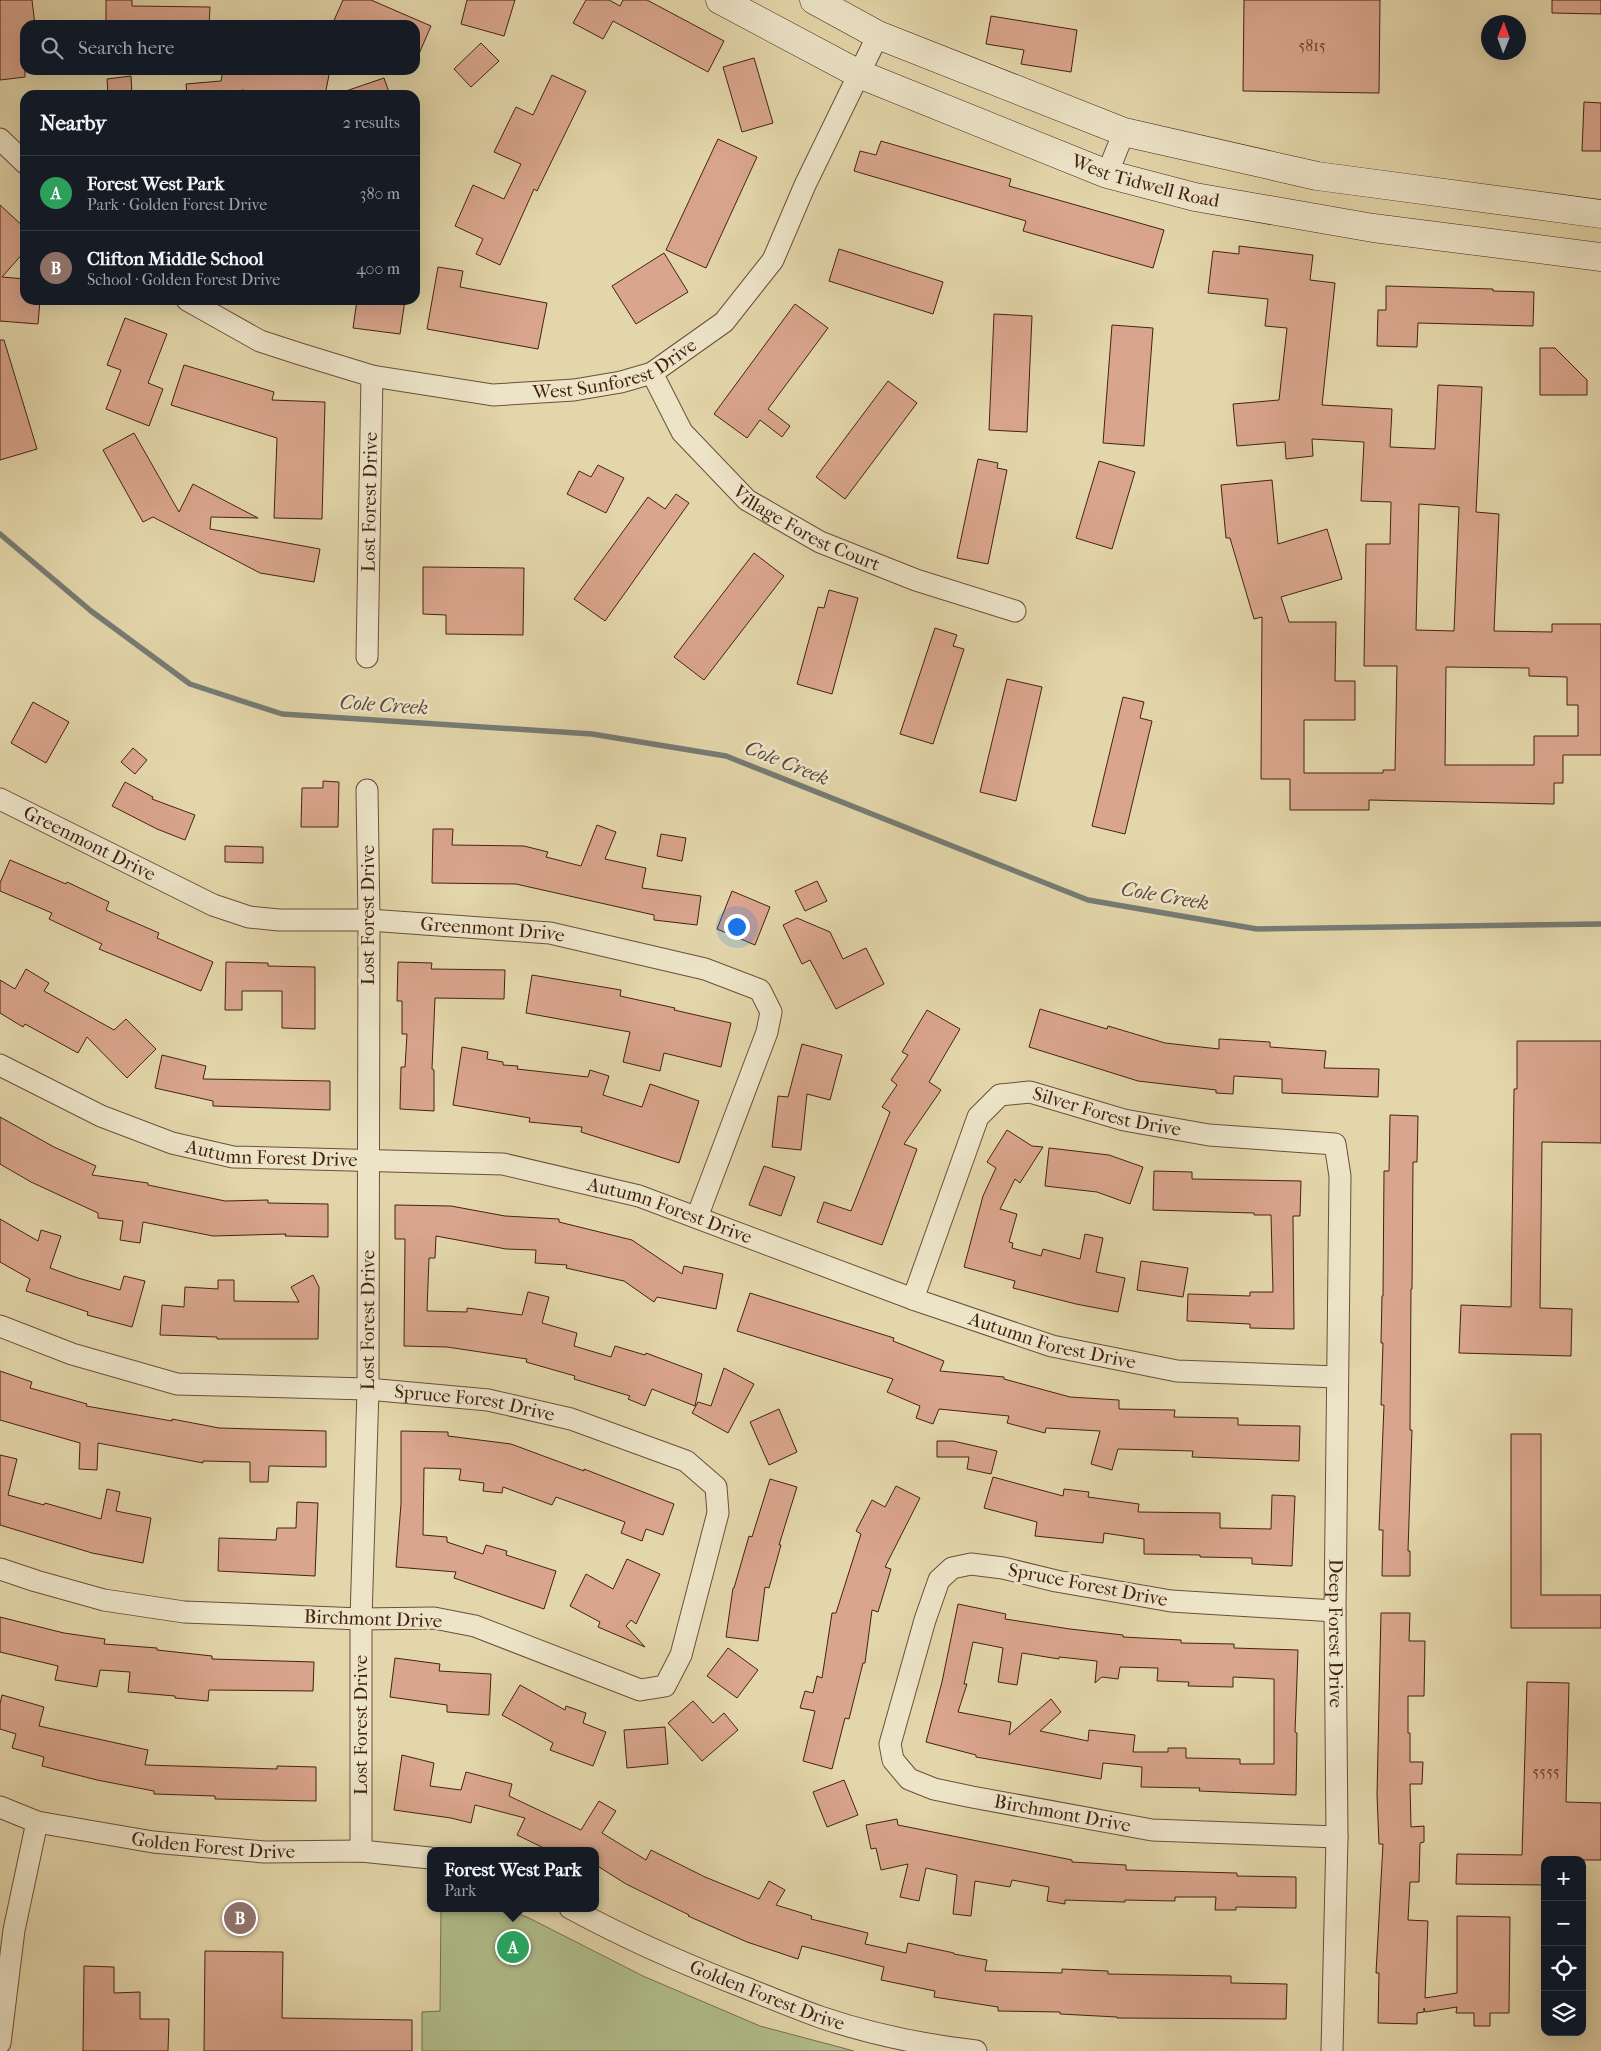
<!DOCTYPE html>
<html lang="en">
<head>
<meta charset="utf-8">
<style>
  :root { --surface:#171b24; --page:#20242c; --text:#f1f3f6; --muted:#9ea1a6; --line:#363941; --accent:#8c9099 }
  body { margin:0; font-family:"IM FELL French Canon",serif; background:var(--page); color:var(--text) }
  .controls { position:absolute; right:15px; bottom:15px; display:grid; overflow:hidden; border-radius:10px; box-shadow:0 5px 20px #0002 }
  .controls button { width:45px; height:45px; display:grid; place-items:center; padding:0; border:0; border-bottom:1px solid var(--line); background:var(--surface); color:var(--text); font:25px sans-serif }
  .compass { position:absolute; left:1481px; top:15px; width:45px; height:45px; border-radius:50%; background:var(--surface); box-shadow:0 5px 20px #0002; rotate:1deg }
  .you { position:absolute; left:736px; top:926px; width:18px; height:18px; margin:-12px; border:4px solid #fff; border-radius:50%; background:#1a73e8; box-shadow:0 0 0 8px #1a73e833 }
  .badge { display:grid; place-items:center; width:32px; height:32px; border-radius:50%; background:var(--accent); color:#fff; font-size:16px; font-weight:700 }
  .pin { position:absolute; translate:-50% -50%; border:2px solid #fff; box-shadow:0 1px 5px #0006 }
  .popup { position:absolute; left:427px; top:1847px; width:172px; height:65px; box-sizing:border-box; display:grid; place-content:center; border-radius:10px; background:var(--surface); filter:drop-shadow(0 1px 4px #0005); font-size:16px; white-space:nowrap; color:var(--muted) }
  .popup b { font-size:19px; color:var(--text) }
  .popup::after { content:''; position:absolute; left:50%; top:100%; margin-left:-10px; border:10px solid transparent; border-top-color:var(--surface) }
  .list { margin:0; padding:0; list-style:none }
  h2 { display:flex; justify-content:space-between; align-items:center; height:65px; margin:0; padding:0 20px; font-size:21px }
  h2 small { font-size:16px; font-weight:400; color:var(--muted) }
  .list li { display:grid; grid-template-columns:32px 1fr auto; gap:15px; align-items:center; box-sizing:border-box; height:75px; padding:0 20px; border-top:1px solid var(--line) }
  .list b { display:block; font-size:19px; white-space:nowrap }
  .list p { margin:0; font-size:16px; white-space:nowrap; color:var(--muted) }
  .list em { font-size:16px; font-style:normal; color:var(--muted) }
  .icon { flex:none; width:28px; height:28px; fill:none; stroke:currentColor; stroke-width:2; stroke-linecap:round; stroke-linejoin:round }
  .map { position:relative; flex:none; width:1601px; height:2051px; overflow:hidden }
  .search { position:absolute; background:var(--surface); box-shadow:0 5px 20px #0002; left:20px; top:20px; width:400px; height:55px; display:flex; align-items:center; gap:12px; box-sizing:border-box; padding:0 18px; border-radius:15px; color:var(--muted); font-size:19px }
  .panel { position:absolute; background:var(--surface); box-shadow:0 5px 20px #0002; left:20px; top:90px; width:400px; height:215px; border-radius:15px }
  .map>svg:first-child { display:block }
</style>
</head>
<body>
<div class="map">
<svg width="1601" height="2051" viewBox="0 0 1601 2051">
  <rect width="100%" height="100%" fill="#e3d6aa"/>
  <filter id="stains"><feTurbulence type="fractalNoise" baseFrequency=".004" numOctaves="4"/><feColorMatrix values="0 0 0 0 .2 0 0 0 0 .09 0 0 0 0 .02 0 0 0 .5 -.17"/></filter>
  <radialGradient id="worn" r=".72"><stop offset=".6" stop-color="#630" stop-opacity="0"/><stop offset="1" stop-color="#630" stop-opacity=".3"/></radialGradient>
  <path fill="#b0be8b" stroke="#7a704f" d="M441,1908h62l26,10 114,58 117,50 94,25h-432v-39l18,-1z"/>
  <g fill="none" stroke-linecap="round" stroke-linejoin="round">
    <path stroke="#777b74" stroke-width="5.5" d="M0,534l91,77 99,73 92,30 310,20 134,22 362,144 169,29 344,-5"/>
  </g>
  <path fill="#d9a58d" stroke="#442213" fill-rule="evenodd" d="M0,0h32l3,25h-10v52l-25,3z
    M106,0h26v6l78,1 -1,18h-103z
    M343,0h28l60,26 -16,37v-38h-83z
    M467,0h48l-11,36 -43,-12z
    M586,0h23l11,6 3,-6h24l77,41 -16,31 -95,-51 -10,18 -30,-16z
    M1244,0h136l-1,93 -136,-2z
    M1552,0h49v14l-49,-1z
    M991,16l86,14 -6,42 -50,-8 3,-14 -38,-6z
    M481,43l18,18 -28,26 -17,-18z
    M754,58l19,65 -31,9 -19,-65z
    M223,70h107l-5,25h-60l-23,-5 -1,5h-54l-1,-11 35,-3z
    M552,75l34,16 -49,100 -3,-2 -34,76 -24,-11 7,-15 -28,-13 18,-41 31,14 17,-35 -27,-12 22,-45 17,8z
    M131,76l1,19h-24l-1,-16z
    M384,78l6,17h-47v-3z
    M1584,102l17,1v48h-19z
    M718,139l39,18 -51,111 -40,-18z
    M881,141l130,38 -2,7 155,44 -11,38 -130,-37 3,-10 -172,-50 6,-20 16,4z
    M0,205l25,23v23l-23,26 23,2v21h15l-2,24 -38,-3z
    M1239,246l74,9 -3,25 25,3 -13,122 70,4 -2,38 45,2 3,-64 44,2 -6,125 23,2 -5,117 58,1v-8h49v131h-38v28h-9v21l-185,-4v10h-79v-31h-29l1,-162 -8,2 -24,-81h-4l-5,-53 51,-5 6,64 49,-15 15,50 -61,18 8,25h47l-1,59h20v39h-51v53h79v-3h12l2,-104h-33l2,-122h24l1,-42 -30,-1 3,-59 -52,-3 1,17 -27,3 -1,-17 -48,4 -4,-42 46,-4 8,-72 -22,-2 3,-27 -60,-6 5,-42 26,3zM1419,504l40,3 -5,124 -38,-1zM1446,667l83,1v8l38,1v28h11v31h-44v29h-89z
    M839,249l104,33 -10,32 -104,-33z
    M664,253l24,39 -52,32 -24,-38z
    M438,267l25,4 -3,16 87,16 -9,46 -111,-20z
    M1386,286l107,3v2l41,1 -1,34 -115,-3 -1,24 -40,-1 1,-36h8z
    M357,300h48l-5,34 -47,-6z
    M795,304l33,24 -60,81 22,17 -8,11 -22,-17 -13,18 -33,-24z
    M994,314l38,2 -5,116 -38,-2z
    M125,318l42,16 -19,49 15,6 -14,37 -43,-17 15,-39 -14,-5z
    M1112,325l41,3 -9,118 -41,-3z
    M0,340h4l33,109 -37,11z
    M1540,348h15l32,32v15h-47z
    M184,365l90,27 -2,8 53,2 -3,117 -48,-1 3,-80 -106,-33z
    M888,381l29,22 -72,96 -29,-22z
    M134,433l45,79 14,-28 65,34 -47,-1 -1,12 110,20 -6,33 -54,-9 -107,-56 -10,5 -40,-72z
    M978,459l20,4 -1,5 10,2 -19,94 -31,-6z
    M1099,461l36,11 -23,77 -36,-11z
    M598,465l26,13 -18,35 -39,-19 12,-23 12,6z
    M676,494l13,9 -84,118 -31,-22 74,-102 17,12z
    M754,553l30,23 -80,104 -30,-23z
    M423,567l101,1 -1,67 -77,-1v-19l-23,-1z
    M829,590l29,8 -26,96 -35,-10 21,-77 6,1z
    M935,628l22,7 -4,11 11,3 -31,95 -33,-10z
    M1007,679l35,8 -26,114 -36,-9z
    M1123,697l21,5 -4,16 12,3 -27,113 -33,-8z
    M33,702l36,20 -23,41 -35,-20z
    M133,748l14,12 -12,14 -14,-12z
    M323,781l16,1 -1,45h-37l1,-39h21z
    M125,782l28,15 -1,2 43,16 -10,25 -28,-11 -45,-23z
    M597,825l19,7 -11,27 41,9 -4,20 59,8 -4,29 -43,-5v-5l-138,-31 -84,-1 1,-54h20l-1,16 72,1 24,6 -2,5 35,9z
    M661,834l25,4 -4,23 -25,-5z
    M225,846l38,1v16l-38,-1z
    M10,860l56,24 1,-2 42,20 -3,8 53,23 -2,5 56,24 -12,29 -102,-42 3,-5 -53,-25 3,-6 -52,-22v-8z
    M817,881l10,20 -22,10 -10,-20z
    M732,891l38,16 -15,38 -38,-16z
    M797,918l33,14 13,27 23,-11 18,36 -48,25 -26,-49 -8,4 -19,-39z
    M226,962l42,1v3l47,1v62l-33,-1v-37h-40v19h-17z
    M398,962l34,1 -1,6 74,1 -1,29 -69,-1 -3,71 2,1v41l-34,-2 1,-42h4l2,-33h-5v-33h-5z
    M26,969l23,14 -5,8 70,39 12,-11 30,30 -29,29 -40,-41 -9,16 -53,-29 -2,3 -23,-14v-33l15,9z
    M532,975l89,15 -1,6 55,12 -1,2 57,13 -10,44 -57,-14 -4,18 -37,-9 7,-30 -104,-19z
    M1040,1009l67,20 1,-3 57,17 54,6v-10l51,3v5l56,4 -2,17 55,1 -1,28 -96,-4v-14l-48,-3 -1,18 -17,-1v-3l-78,-9 -109,-34z
    M927,1010l33,19 -31,53 12,8 -37,54 13,5 -35,96 -65,-23 7,-20 27,9 39,-99 -8,-5 15,-22 -6,-5 17,-25 -6,-3z
    M1517,1041h84v102l-59,-1 -2,166 32,1 -1,47 -112,-3 2,-48 50,2 3,-218h3z
    M802,1044l40,11 -12,45 -23,-6 -6,56 -29,-3 6,-51 10,1z
    M462,1047l26,5 -1,7 16,3v3l15,1 -1,3 71,8 2,-7 19,6 -6,19 39,12 8,-23 49,17 -20,62 -98,-31 1,-5 -53,-5 1,-4 -77,-13z
    M162,1055l44,11 -3,13 127,2v29l-117,-4v-5l-58,-13z
    M1390,1115l28,1 -1,46h-4l-1,127h-1l-1,141h2l-4,121h2v25h-28l1,-46h-4l5,-125h-3l2,-62h-2l1,-47h1l1,-125h5z
    M0,1117l54,30 42,19 -4,9 56,8v2l77,16 43,-1v3l60,1v33l-43,-1 1,-2 -73,2 -70,-14 -3,21 -20,-3 3,-19 -25,-3v-5l-67,-31 -31,-18z
    M1007,1130l25,16 11,1 -23,36 -5,-4 -15,30 17,5 -8,28 4,1 -1,5 29,8 2,-7 37,10 5,-25 18,4 -7,34 29,6 -7,34 -42,-8 -63,-16 2,-7 -51,-14 19,-71 13,-28 -9,-6z
    M1049,1148l60,7 34,12 -13,37 -33,-12 -52,-6z
    M764,1166l31,11 -14,39 -32,-11z
    M1154,1171l38,1v7l109,2 -1,35h-7l1,113 -44,-1v-4l-63,-3 1,-27 62,2v-4h23l-2,-77h-17v-2l-101,-3z
    M395,1205l56,1 54,10 54,3v3l73,18 50,34 2,-8 39,8 -7,35 -59,-12 -3,5 -30,-21 -58,-13 1,-3 -32,-2 1,-13 -30,-1 -70,-13 -1,22h-6l-2,53 40,1v-4l55,7 6,-23 21,5 -7,26 35,10 -3,13 37,11 4,-11 30,9 1,-2 56,21 -7,32 -43,-17 -7,17 -17,-7 2,-3 -56,-17 1,-3 -49,-14 1,-3 -80,-12 -43,-1 1,-107h-10z
    M0,1219l38,22 3,-11 20,6 -11,32 28,10 42,12 4,-14 21,5 -13,46 -45,-12 1,-3 -62,-21 4,-12 -30,-17z
    M1141,1261l47,7 -5,29 -46,-7z
    M313,1275l6,12 -1,52h-101v-2l-57,-2 2,-30 22,2 1,-20 33,2v-9h16v21l65,1 -8,-15z
    M750,1293l144,45 -1,3 51,20 -4,10 64,6v2l66,18 49,3v9l56,1 -1,7 64,1v7l62,1 -1,35 -107,-4 1,-6 -75,-2 -6,21 -21,-6 9,-33 -54,-3 -1,5 -38,-10 2,-7 -70,-7 -6,15 -17,-6 4,-12 -33,-14 6,-13 -156,-48z
    M724,1368l30,16 -26,49 -36,-20 6,-11 13,4z
    M0,1371l32,11 -2,6 57,16 -1,2 86,15v-2l47,9 107,3v36l-57,-1 -1,16h-18v-20l-47,-1v2l-105,-20 -1,27 -18,-1 1,-26 -80,-23z
    M779,1409l18,43 -28,13 -19,-43z
    M401,1431l47,1v4l63,8 73,27v-2l90,35 -11,31 -17,-6 -4,12 -21,-8 4,-11 -69,-25 -4,8 -49,-18 -1,6 -19,-2 1,-8 -25,-3 2,-11 -37,-1 -1,67 24,2v5l36,12 3,-9 21,6 -1,4 50,16 -12,38 -90,-31 2,-6 -60,-5 5,-63z
    M1511,1434h30v161h60v33h-90z
    M937,1441h16l44,10 -6,23 -24,-5 2,-12h-32z
    M0,1455l17,4 -9,36 36,10 1,-2 56,16 6,-30 13,3 -4,19 35,7 -8,45 -51,-10 -92,-28z
    M993,1477l70,19 1,-7 25,3 -1,5 51,7 -1,8 82,1v15l51,1 1,-34 23,1 -3,70 -40,-2v-6l-52,-1v-2l-56,-1v-15l-40,-6 -1,10 -68,-7 2,-14 -53,-14z
    M770,1479l27,8 -18,58h2l-12,43 -4,-1 -7,54 -32,-4 7,-49h1l15,-52 3,1z
    M896,1486l24,12 -35,69 6,2 -13,43 -6,-2 -7,53h-2l-14,56 -4,-1 -13,51 -29,-8 12,-50 -15,-3 5,-17 8,2 4,-17 5,2 10,-65h4l25,-79 -5,-3 16,-31 13,7z
    M297,1502l21,1 -3,73 -97,-5 1,-33 57,2 1,-12h19z
    M627,1559l33,15 -24,50 -5,-4 -5,6 19,21 -47,-20 2,-5 -30,-16 16,-32 27,15z
    M958,1604l48,10 -1,5 65,10 53,6v2l58,3v3l53,1v4l64,2 -3,82 2,1 -1,62 -97,-4 1,-3 -59,-1 1,-20 -39,-4 -2,16 -125,-22v-2l-50,-13 16,-60zM973,1642l30,6 -5,34 19,3 5,-32 37,6v-2l38,4 -2,22 7,-6 16,2 2,-12 38,1 -1,13 32,1 -1,4 45,1v-10l41,2v85h-34v-5l-54,-1v-10h-18v4h-35l2,-17 -46,-5 -1,11 -48,-10 21,-19 -10,-13 -42,36 2,-13 -53,-10 9,-28h-3z
    M1381,1613h29l-1,28h16l-1,55h-16v37h2v29h13l-1,22h-12l1,43 13,-1v16l-4,1 -1,39h-9l-2,38 20,1 -3,77 32,-5v-77l53,1 -1,96h-19v13h-16v-13h-18l1,-6 -32,5 -1,-4v4l-7,1v11l-39,-1 1,-50h-3l7,-129h-4l-2,-49z
    M0,1617l64,16 41,6 -1,5 53,4v2l55,6v3l102,3 -1,29 -104,-1 -1,11 -33,-3v-2l-47,-4 2,-20 -30,-2 -3,17 -42,-7 3,-14 -58,-14z
    M728,1648l30,22 -21,28 -30,-22z
    M395,1658l45,6 -1,7 52,3 -2,41 -42,-3v-7l-57,-8z
    M1527,1682l42,1 -3,119 35,1v57h-56v25l-89,-1 1,-30 65,1z
    M520,1685l45,25 1,-4 20,7 -3,10 23,9 -13,34 -43,-16 3,-7 -51,-28z
    M2,1695l42,12 -5,19 109,24 -3,15 132,4v-3l39,1v34l-101,-2v-3l-61,-2v-3l-57,-11 -55,-14 2,-9 -32,-9 4,-14 -16,-5v-25z
    M693,1701l20,22 11,-10 14,17 -36,31 -34,-38z
    M665,1727l3,37 -41,4 -3,-38z
    M402,1755l32,8 -4,23 31,4 5,-18 46,12 -3,12 72,34 18,-29 17,10 -14,22 44,27 5,-10 54,27 54,22 10,-18 16,9 -9,15 36,11 -1,3 57,14 -3,11 41,9 2,-10 46,10v1l33,6 -2,11 77,2v-4l46,2v3l123,2v7l56,1 -1,35 -169,-1v-1l-57,-3v-2l-62,-1v-4l-64,-10 1,-6 -54,-11 3,-13 -82,-21 -4,13 -51,-17 -59,-26 1,-1 -63,-31 -30,-19v-14h-46l-33,-16 8,-17 -50,-13 -4,18 -20,-5 -57,-8z
    M844,1780l14,35 -31,12 -14,-35z
    M897,1819l1,6 174,35v2l54,3v5l111,3v3l59,1v31l-60,-1v3h-21l1,-13h-41v4l-50,-1v2l-60,-2v4l-18,-3 2,-14 -37,-7 -2,7 -35,-6 -4,35 -18,-2 4,-39 -31,-7 -7,33 -19,-4 8,-33 -27,6 -5,-22 -5,1 -5,-24z
    M205,1951l78,1 -1,66 130,2v31h-208z
    M84,1966l30,1v26l26,-1v27h29l-1,32h-85z"/>
  <g fill="none" stroke-linecap="round" stroke-linejoin="round">
    <g stroke="#6c4f39" stroke-width="23">
      <g id="street">
        <path d="M0,139l25,24"/>
        <path d="M1107,174l17,-42"/>
        <path id="s1" d="M187,300l73,41 40,13 72,22 121,19 81,-5 47,-8 31,-9 72,-51 49,-62 32,-75 73,-150"/>
        <path id="s2" d="M652,373l30,59 65,68 73,42 96,38 99,31"/>
        <path id="s3" d="M367,657l5,-281"/>
        <path id="s4" d="M0,799l213,106 36,12 30,3h90l181,13 155,36 55,21 11,22 -4,20 -70,185"/>
        <path id="s5" d="M0,1065l101,51 71,27 61,14 270,7 136,32 274,103 139,47 125,25 160,6"/>
        <path id="s6" d="M913,1299l65,-182 22,-22 30,-3 94,28 85,15 126,9 5,32 -5,435 2,226 -5,214"/>
        <path id="s7" d="M0,1326l72,28 105,30 191,5 120,11 83,19 115,42 30,26 2,26 -37,142 -16,31 -25,4 -165,-64 -41,-8 -73,1 -177,-7 -80,-12 -68,-19 -36,-12"/>
        <path id="s8" d="M1335,1611l-164,-10 -115,-20 -53,-13 -32,-4 -19,4 -13,12 -14,40 -35,124 3,16 16,19 25,10 38,8 180,33 185,7"/>
        <path id="s9" d="M0,1807l37,15 116,20 111,10 97,-1 69,7"/>
        <path id="s10" d="M361,1851v-232l7,-230 1,-469 -2,-130"/>
        <path id="s11" d="M570,1908c57,31 116,57 176,80 25,10 49,20 74,29 50,17 104,28 156,34"/>
        <path d="M0,2043l14,-113 23,-108"/>
      </g>
    </g>
    <g stroke="#442213" stroke-width="29">
      <g id="secondary">
        <path id="s12" d="M720,0l139,74 248,100 88,23 178,31 228,29"/>
        <path d="M814,0l64,35 246,97 193,44 284,38"/>
      </g>
    </g>
    <use href="#street" stroke="#ede4c8" stroke-width="21"/>
    <use href="#secondary" stroke="#ede4c8" stroke-width="28"/>
  </g>
  <g text-anchor="middle" dominant-baseline="central" stroke-width="5" stroke-linejoin="round" paint-order="stroke">
    <g font-size="16" fill="#694332">
      <text x="1312" y="45">5815</text>
      <text x="1546" y="1771">5555</text>
    </g>
    <g font-size="19" fill="#442213" stroke="#ede4c8">
      <text stroke="none"><textPath href="#s12" startOffset="464">West Tidwell Road</textPath></text>
      <text stroke="none"><textPath href="#s1" startOffset="450">West Sunforest Drive</textPath></text>
      <text stroke="none"><textPath href="#s3" startOffset="155">Lost Forest Drive</textPath></text>
      <text stroke="none"><textPath href="#s2" startOffset="226">Village Forest Court</textPath></text>
      <text stroke="none"><textPath href="#s4" startOffset="100">Greenmont Drive</textPath></text>
      <text transform="translate(368 915) rotate(-90)">Lost Forest Drive</text>
      <text stroke="none"><textPath href="#s4" startOffset="520">Greenmont Drive</textPath></text>
      <text stroke="none"><textPath href="#s6" startOffset="334">Silver Forest Drive</textPath></text>
      <text stroke="none"><textPath href="#s5" startOffset="290">Autumn Forest Drive</textPath></text>
      <text stroke="none"><textPath href="#s5" startOffset="695">Autumn Forest Drive</textPath></text>
      <text stroke="none"><textPath href="#s10" startOffset="531">Lost Forest Drive</textPath></text>
      <text stroke="none"><textPath href="#s5" startOffset="1100">Autumn Forest Drive</textPath></text>
      <text stroke="none"><textPath href="#s7" startOffset="485">Spruce Forest Drive</textPath></text>
      <text transform="translate(1088 1585) rotate(11)">Spruce Forest Drive</text>
      <text transform="translate(373 1619) rotate(2)">Birchmont Drive</text>
      <text stroke="none"><textPath href="#s6" startOffset="1055">Deep Forest Drive</textPath></text>
      <text transform="translate(361 1725) rotate(-90)">Lost Forest Drive</text>
      <text stroke="none"><textPath href="#s8" startOffset="775">Birchmont Drive</textPath></text>
      <text stroke="none"><textPath href="#s9" startOffset="218">Golden Forest Drive</textPath></text>
      <text stroke="none"><textPath href="#s11" startOffset="216">Golden Forest Drive</textPath></text>
    </g>
    <g font-size="20" font-style="italic" fill="#59473b" stroke="#ede4c8">
      <text transform="translate(384 705) rotate(4)">Cole Creek</text>
      <text transform="translate(787 763) rotate(22)">Cole Creek</text>
      <text transform="translate(1165 896) rotate(10)">Cole Creek</text>
    </g>
  </g>
  <rect width="100%" height="100%" filter="url(#stains)"/>
  <rect width="100%" height="100%" fill="url(#worn)"/>
</svg>
<div class="controls">
<button>+</button>
<button>−</button>
<button><svg class="icon" aria-label="locate" viewBox="0 0 24 24"><circle cx="12" cy="12" r="6"/><path d="M12 2v4M12 18v4M2 12h4M18 12h4"/></svg></button>
<button><svg class="icon" aria-label="layers" viewBox="0 0 24 24"><path d="M12 4l9 5-9 5-9-5zM3 14l9 5 9-5"/></svg></button>
</div>
<svg class="compass" viewBox="-18 -18 36 36"><path d="M0-13l5 13h-10z" fill="#e53935"/><path d="M0 13l5-13h-10z" fill="#9ea1a6"/></svg>
<div class="you"></div>
<div class="pin badge" style="left:513px;top:1947px;background:#2e9e5b">A</div>
<div class="popup"><b>Forest West Park</b>Park</div>
<div class="pin badge" style="left:240px;top:1918px;background:#8d6e63">B</div>
<div class="search"><svg class="icon" aria-label="search" viewBox="0 0 24 24"><circle cx="10" cy="10" r="6"/><path d="M15 15l6 6"/></svg>Search here</div>
<section class="panel">
<h2>Nearby<small>2 results</small></h2>
<ul class="list">
<li><span class="badge" style="background:#2e9e5b">A</span><div><b>Forest West Park</b><p>Park · Golden Forest Drive</p></div><em>380 m</em></li>
<li><span class="badge" style="background:#8d6e63">B</span><div><b>Clifton Middle School</b><p>School · Golden Forest Drive</p></div><em>400 m</em></li>
</ul>
</section>
</div>
</body>
</html>
